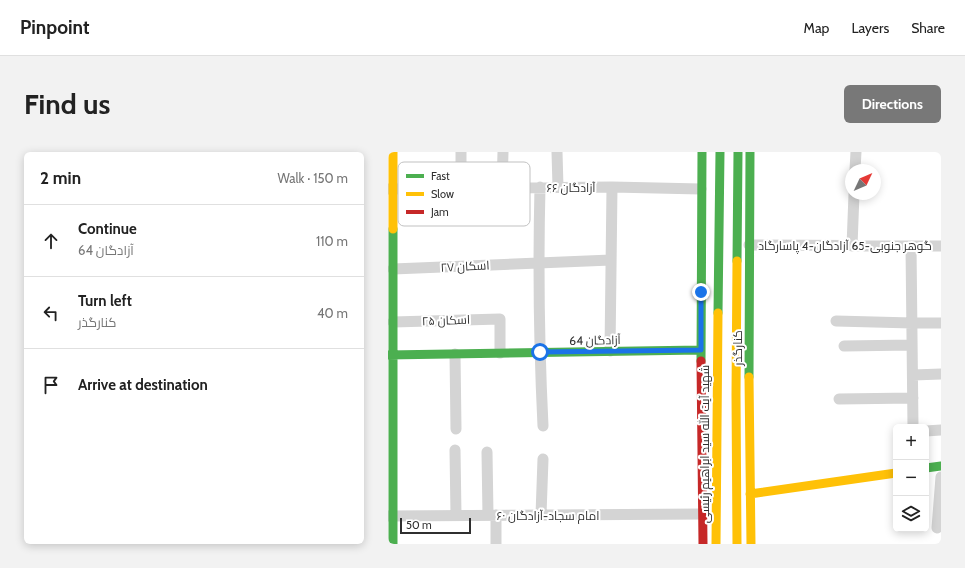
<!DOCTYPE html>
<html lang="en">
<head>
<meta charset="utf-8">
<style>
  :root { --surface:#fff; --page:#f2f2f2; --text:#222; --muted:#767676; --line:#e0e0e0; --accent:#787878 }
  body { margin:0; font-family:Cabin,Cairo,sans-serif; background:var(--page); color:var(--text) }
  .controls { position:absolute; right:12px; bottom:12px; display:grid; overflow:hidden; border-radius:6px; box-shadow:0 2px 10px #0003 }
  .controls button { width:36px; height:36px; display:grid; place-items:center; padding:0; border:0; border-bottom:1px solid var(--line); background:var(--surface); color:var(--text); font:20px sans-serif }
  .compass { position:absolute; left:457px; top:12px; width:36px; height:36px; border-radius:50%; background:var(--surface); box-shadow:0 2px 10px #0003; rotate:46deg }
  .scale { position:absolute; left:12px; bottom:10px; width:71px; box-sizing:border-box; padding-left:4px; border:2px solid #2f2f2f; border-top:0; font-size:11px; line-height:14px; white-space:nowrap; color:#2f2f2f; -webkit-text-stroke:3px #fff; paint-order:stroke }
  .stop { position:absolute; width:12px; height:12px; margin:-9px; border:3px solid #1a73e8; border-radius:50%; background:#fff }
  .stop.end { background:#1a73e8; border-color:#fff; box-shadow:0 1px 4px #0008 }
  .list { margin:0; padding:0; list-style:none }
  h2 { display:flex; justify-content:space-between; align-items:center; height:52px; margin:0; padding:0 16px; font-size:17px }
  h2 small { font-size:13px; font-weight:400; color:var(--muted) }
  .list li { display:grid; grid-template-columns:26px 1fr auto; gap:12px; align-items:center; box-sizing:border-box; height:72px; padding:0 16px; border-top:1px solid var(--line) }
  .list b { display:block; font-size:15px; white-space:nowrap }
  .list p { margin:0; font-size:13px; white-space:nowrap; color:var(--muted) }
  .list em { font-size:13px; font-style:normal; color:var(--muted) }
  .icon { flex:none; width:22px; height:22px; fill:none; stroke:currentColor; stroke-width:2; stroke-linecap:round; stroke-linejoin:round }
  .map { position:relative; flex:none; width:553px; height:392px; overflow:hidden; border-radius:6px }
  header { display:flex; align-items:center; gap:24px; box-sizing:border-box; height:56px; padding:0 20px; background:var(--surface); border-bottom:1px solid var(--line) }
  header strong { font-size:19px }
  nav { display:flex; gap:22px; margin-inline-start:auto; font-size:14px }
  .intro { display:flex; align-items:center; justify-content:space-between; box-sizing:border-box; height:96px; padding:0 24px }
  h1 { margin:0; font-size:28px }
  .button { padding:10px 18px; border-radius:6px; background:var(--accent); color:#fff; font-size:14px; font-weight:700 }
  main { display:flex; gap:24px; padding:0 24px }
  aside { flex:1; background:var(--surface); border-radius:6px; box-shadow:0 2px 10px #0003 }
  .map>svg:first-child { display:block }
</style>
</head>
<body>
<header>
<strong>Pinpoint</strong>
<nav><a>Map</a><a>Layers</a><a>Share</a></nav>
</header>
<div class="intro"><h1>Find us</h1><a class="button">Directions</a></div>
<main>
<aside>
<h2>2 min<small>Walk · 150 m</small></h2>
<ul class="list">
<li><svg class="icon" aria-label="ahead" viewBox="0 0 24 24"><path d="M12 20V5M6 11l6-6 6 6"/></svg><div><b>Continue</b><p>آزادگان 64</p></div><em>110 m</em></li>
<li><svg class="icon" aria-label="left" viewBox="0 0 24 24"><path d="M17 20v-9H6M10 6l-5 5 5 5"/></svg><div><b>Turn left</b><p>کنارگذر</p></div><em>40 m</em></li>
<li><svg class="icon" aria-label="arrive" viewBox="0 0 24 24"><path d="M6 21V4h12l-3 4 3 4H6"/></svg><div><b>Arrive at destination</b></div></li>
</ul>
</aside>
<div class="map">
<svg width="553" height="392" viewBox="0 0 553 392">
  <rect width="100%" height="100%" fill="#fff"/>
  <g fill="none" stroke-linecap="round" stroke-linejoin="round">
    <path stroke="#d4d4d4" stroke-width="11" d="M169,0l1,35
      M467,18l1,-18
      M152,35c-2,81 -1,158 3,239
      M73,36v-36
      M114,36l1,-36
      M0,37l224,-2 89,2
      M361,93l192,1
      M464,94l2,-52
      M523,94l2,181
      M5,117l218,-9
      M448,169l76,2h29
      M5,170l107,-3v34
      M456,194l68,-1
      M222,199l2,-164
      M67,202l1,75
      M525,223l28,-1
      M451,247l74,-1
      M538,279l15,-1
      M67,298l1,65
      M99,300l1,63
      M108,363v29
      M153,363l2,-56
      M0,364l315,-2
      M549,376l4,-51"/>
    <path stroke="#4caf50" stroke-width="9" d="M5,77v315
      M349,109l1,-109
      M330,161l2,-161
      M0,203l313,-5
      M313,209l1,-209
      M361,225l1,-225
      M538,316l15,-2"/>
    <path stroke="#ffc107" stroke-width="9" d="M5,0v77
      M361,225l2,167
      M362,342l146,-21
      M328,392l2,-231
      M349,392l-1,-150 1,-133"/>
    <path stroke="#c62828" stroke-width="9" d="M313,209l2,183"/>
  </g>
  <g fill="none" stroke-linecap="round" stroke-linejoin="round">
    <path stroke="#1a73e8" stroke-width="5" d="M152,200l161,-2v-58"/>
  </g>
  <g text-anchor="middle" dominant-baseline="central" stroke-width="4" stroke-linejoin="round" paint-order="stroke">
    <g font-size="12" fill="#2f2f2f" stroke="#fff">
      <text x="183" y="35">آزادگان ۶۶</text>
      <text x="457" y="93">گوهر جنوبی-65 آزادگان-4 پاسارگاد</text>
      <text transform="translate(77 114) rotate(-3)">اسکان ۲۷</text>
      <text transform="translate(58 168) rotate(-2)">اسکان ۲۵</text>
      <text transform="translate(207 188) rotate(-1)">آزادگان 64</text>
      <text transform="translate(349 196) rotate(-90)">کنارگذر</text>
      <text transform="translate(316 292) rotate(-90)">شهید آیت الله سید ابراهیم رئیسی</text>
      <text x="160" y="363">امام سجاد-آزادگان ۶۰</text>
    </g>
  </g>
  <rect x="10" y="10" width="132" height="64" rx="6" fill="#fff" stroke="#c1c1c1" stroke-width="1"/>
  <rect x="18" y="22" width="18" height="4" fill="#4caf50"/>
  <rect x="18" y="40" width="18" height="4" fill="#ffc107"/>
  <rect x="18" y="58" width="18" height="4" fill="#c62828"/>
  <g font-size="11" fill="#2f2f2f">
    <text x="43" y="28">Fast</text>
    <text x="43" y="46">Slow</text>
    <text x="43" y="64">Jam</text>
  </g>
</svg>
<div class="controls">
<button>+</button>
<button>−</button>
<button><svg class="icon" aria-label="layers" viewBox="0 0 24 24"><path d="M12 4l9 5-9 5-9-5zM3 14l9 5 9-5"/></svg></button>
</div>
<svg class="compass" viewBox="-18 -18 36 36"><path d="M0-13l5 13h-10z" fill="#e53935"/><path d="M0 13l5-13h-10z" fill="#767676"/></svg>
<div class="scale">50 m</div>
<div class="stop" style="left:152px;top:200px"></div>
<div class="stop end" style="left:313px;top:140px"></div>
</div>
</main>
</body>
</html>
